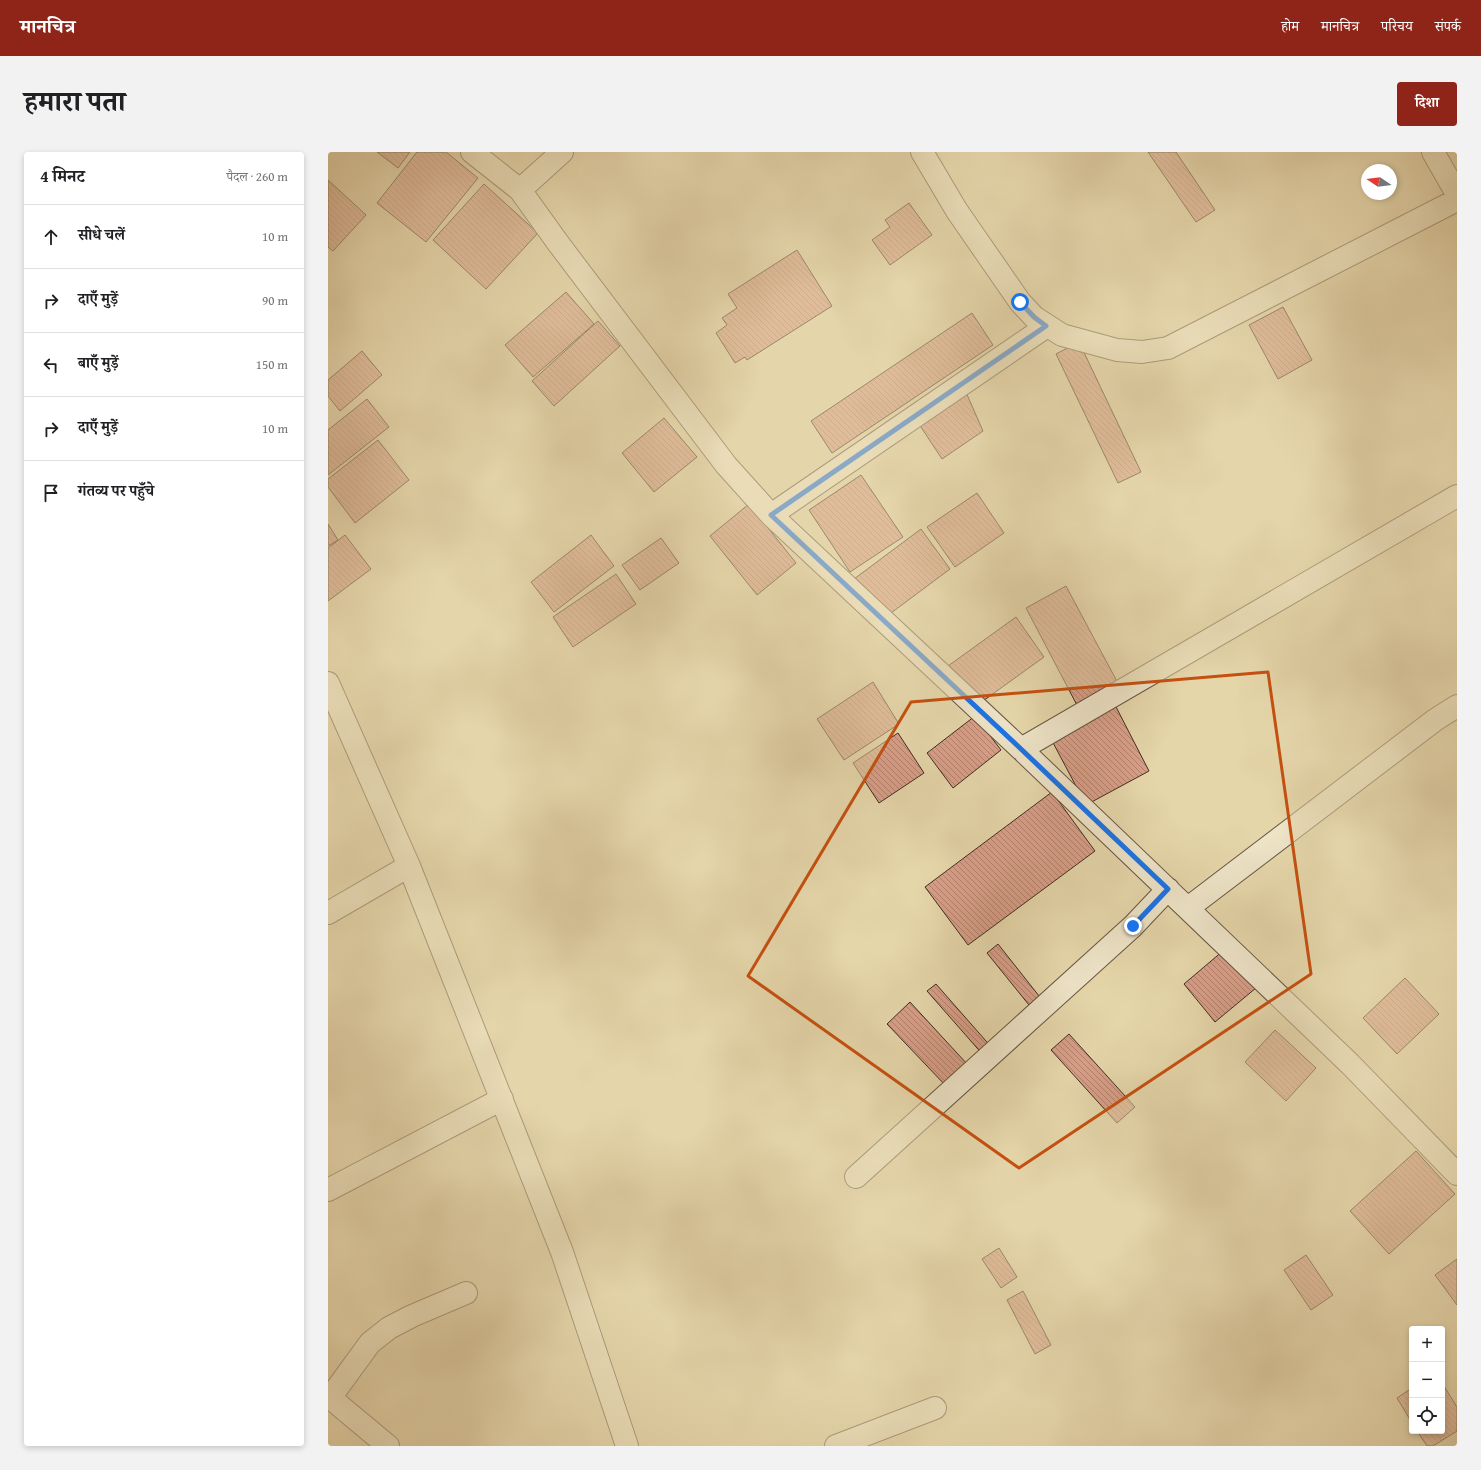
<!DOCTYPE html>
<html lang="hi">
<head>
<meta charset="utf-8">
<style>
  :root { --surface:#fff; --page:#f2f2f2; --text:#202124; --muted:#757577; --line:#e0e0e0; --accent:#8f2418 }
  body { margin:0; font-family:"Gentium Book Plus","Noto Serif Devanagari",serif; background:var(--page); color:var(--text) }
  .controls { position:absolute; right:12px; bottom:12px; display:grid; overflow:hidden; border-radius:4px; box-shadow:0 2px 6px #0003 }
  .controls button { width:36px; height:36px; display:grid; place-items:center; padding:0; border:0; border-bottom:1px solid var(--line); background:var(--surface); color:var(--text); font:20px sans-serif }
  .compass { position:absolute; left:1033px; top:12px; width:36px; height:36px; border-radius:50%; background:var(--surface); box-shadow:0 2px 6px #0003; rotate:283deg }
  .stop { position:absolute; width:12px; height:12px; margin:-9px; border:3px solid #1a73e8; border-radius:50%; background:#fff }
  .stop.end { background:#1a73e8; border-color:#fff; box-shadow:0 1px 4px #0008 }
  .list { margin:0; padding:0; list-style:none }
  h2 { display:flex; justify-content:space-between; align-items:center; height:52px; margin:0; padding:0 16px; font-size:17px }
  h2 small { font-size:13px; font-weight:400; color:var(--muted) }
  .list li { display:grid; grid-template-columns:26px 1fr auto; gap:12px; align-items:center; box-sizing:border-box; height:64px; padding:0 16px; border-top:1px solid var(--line) }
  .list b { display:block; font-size:15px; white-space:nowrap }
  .list em { font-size:13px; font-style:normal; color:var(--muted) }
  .icon { flex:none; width:22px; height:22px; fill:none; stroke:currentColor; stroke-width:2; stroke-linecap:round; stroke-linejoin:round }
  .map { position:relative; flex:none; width:1129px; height:1294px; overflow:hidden; border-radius:4px }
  header { display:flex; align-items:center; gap:24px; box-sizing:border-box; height:56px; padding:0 20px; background:var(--accent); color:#fff }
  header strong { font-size:19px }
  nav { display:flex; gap:22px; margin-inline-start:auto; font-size:14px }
  .intro { display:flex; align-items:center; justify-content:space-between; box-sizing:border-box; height:96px; padding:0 24px }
  h1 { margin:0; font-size:28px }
  .button { padding:10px 18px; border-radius:4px; background:var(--accent); color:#fff; font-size:14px; font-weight:700 }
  main { display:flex; gap:24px; padding:0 24px }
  aside { flex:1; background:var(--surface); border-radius:4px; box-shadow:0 2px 6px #0003 }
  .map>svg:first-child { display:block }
</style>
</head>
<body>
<header>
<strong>मानचित्र</strong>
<nav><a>होम</a><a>मानचित्र</a><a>परिचय</a><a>संपर्क</a></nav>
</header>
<div class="intro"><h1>हमारा पता</h1><a class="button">दिशा</a></div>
<main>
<aside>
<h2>4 मिनट<small>पैदल · 260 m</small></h2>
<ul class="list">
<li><svg class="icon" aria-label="ahead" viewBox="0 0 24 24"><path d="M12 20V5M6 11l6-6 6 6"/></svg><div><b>सीधे चलें</b></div><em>10 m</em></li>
<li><svg class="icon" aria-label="right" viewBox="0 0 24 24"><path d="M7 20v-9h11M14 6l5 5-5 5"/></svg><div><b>दाएँ मुड़ें</b></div><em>90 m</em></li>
<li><svg class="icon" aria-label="left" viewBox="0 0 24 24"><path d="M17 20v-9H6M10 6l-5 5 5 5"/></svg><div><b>बाएँ मुड़ें</b></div><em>150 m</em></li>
<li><svg class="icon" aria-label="right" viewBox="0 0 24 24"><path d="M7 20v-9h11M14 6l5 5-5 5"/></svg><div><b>दाएँ मुड़ें</b></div><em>10 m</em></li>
<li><svg class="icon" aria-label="arrive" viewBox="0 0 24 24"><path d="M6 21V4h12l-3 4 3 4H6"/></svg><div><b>गंतव्य पर पहुँचे</b></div></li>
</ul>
</aside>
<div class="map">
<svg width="1129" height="1294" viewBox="0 0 1129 1294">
  <defs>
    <pattern id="building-back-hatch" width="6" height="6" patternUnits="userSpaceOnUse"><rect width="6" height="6" fill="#d99e87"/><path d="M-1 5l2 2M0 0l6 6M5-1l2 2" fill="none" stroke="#b1816e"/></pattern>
  </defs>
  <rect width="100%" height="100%" fill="#e5d6aa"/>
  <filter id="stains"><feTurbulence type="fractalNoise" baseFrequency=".005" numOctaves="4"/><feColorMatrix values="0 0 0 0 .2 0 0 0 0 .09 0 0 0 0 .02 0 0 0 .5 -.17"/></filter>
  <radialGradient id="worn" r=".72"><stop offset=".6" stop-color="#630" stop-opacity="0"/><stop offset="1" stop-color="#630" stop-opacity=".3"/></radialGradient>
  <path fill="url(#building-back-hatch)" stroke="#3f2c22" d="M49,0h33l-12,16z
    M89,0h29l32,26 -52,64 -49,-39z
    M820,0h28l39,58 -19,12z
    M0,28l38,35 -33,36 -5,-4z
    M156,32l54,49 -52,56 -53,-49z
    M581,51l23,32 -42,30 -18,-25 18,-13 -5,-7z
    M469,98l35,56 -85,54 -2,-3 -10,6 -19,-30 11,-8 -5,-7 15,-10 -9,-14z
    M238,140l28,32 -61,53 -28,-32z
    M955,155l29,53 -34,19 -29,-54z
    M644,161l21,32 -161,108 -21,-32z
    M270,169l22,25 -66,60 -22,-25z
    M751,190l62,130 -23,11 -62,-129z
    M34,199l20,24 -42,36 -12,-15v-16z
    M637,238l18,41 -41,28 -25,-38z
    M39,247l22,28 -61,48v-45z
    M336,266l33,39 -43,35 -32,-39z
    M50,288l31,40 -54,43 -27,-36v-8z
    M533,323l42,62 -53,35 -41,-62z
    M649,341l27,40 -49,34 -28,-40z
    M421,352l47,59 -39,32 -47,-59z
    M0,372l10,16 -10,6z
    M593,377l29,40 -67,50 -29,-40z
    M17,383l26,34 -43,32v-53z
    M263,383l23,31 -60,46 -23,-30z
    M333,386l18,25 -39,27 -18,-25z
    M288,422l20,30 -63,43 -20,-30z
    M738,434l54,101 -41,22 -53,-101z
    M688,465l28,40 -68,49 -28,-40z
    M545,530l26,42 -55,36 -27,-41z
    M786,551l35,68 -63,34 -36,-68z
    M647,564l26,34 -48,38 -26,-35z
    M570,581l26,40 -45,30 -26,-40z
    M724,640l43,59 -127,94 -43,-58z
    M670,792l45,57 -10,9 -46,-57z
    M896,798l32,38 -41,34 -31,-38z
    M1077,826l34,36 -42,40 -34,-36z
    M608,832l57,65 -9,7 -57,-65z
    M582,850l58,63 -22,21 -59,-62z
    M947,878l41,38 -30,33 -41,-39z
    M741,882l66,73 -18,16 -66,-73z
    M1088,999l39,43 -66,60 -39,-43z
    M671,1096l18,29 -16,11 -19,-29z
    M978,1103l27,40 -22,15 -27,-40z
    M1129,1107v46l-22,-30z
    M695,1139l28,54 -16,9 -28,-54z
    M1114,1231l15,24v24l-24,15h-6l-10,-15h25z
    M1084,1236v35l-15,-25z"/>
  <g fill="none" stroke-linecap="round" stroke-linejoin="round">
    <g stroke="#685644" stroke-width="24">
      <path id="street" d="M144,0l48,38 38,53 168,222 45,50 250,234 329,315 107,110
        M594,0l35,59 63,91 14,15 28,18 55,15 25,2 26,-4 289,-148
        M1105,0l24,42
        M192,38l42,-38
        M443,363l276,-189
        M0,531l81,183 153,386 65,194
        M693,597l436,-253
        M860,756l247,-188 22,-14
        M0,761l81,-47
        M528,1025l277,-251 35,-37
        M0,1038l174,-91
        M0,1244l60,50
        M2,1246l40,-55 19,-15 23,-12 54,-23
        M508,1294l99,-38"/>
    </g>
    <use href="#street" stroke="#eee4c8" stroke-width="22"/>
  </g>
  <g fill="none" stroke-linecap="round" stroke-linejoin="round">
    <path stroke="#1a73e8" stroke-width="5" d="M692,150l14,15 12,9 -275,189 250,234 147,140 -35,37"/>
  </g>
  <path d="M0 0H1129V1294H0ZM940,520l43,302 -292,194 -271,-192 163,-274z" fill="#e5d6aa" fill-opacity=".55" fill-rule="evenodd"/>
  <path fill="none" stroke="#c65010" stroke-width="3" stroke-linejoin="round" d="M940,520l43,302 -292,194 -271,-192 163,-274z"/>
  <rect width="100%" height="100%" filter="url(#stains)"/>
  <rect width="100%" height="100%" fill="url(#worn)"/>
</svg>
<div class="controls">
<button>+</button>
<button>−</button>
<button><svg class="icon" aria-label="locate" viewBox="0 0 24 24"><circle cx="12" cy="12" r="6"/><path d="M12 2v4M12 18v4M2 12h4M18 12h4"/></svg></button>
</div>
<svg class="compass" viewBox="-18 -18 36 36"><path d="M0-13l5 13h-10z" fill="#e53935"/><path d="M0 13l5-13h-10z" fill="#757577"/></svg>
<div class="stop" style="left:692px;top:150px"></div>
<div class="stop end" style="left:805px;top:774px"></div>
</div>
</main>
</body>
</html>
